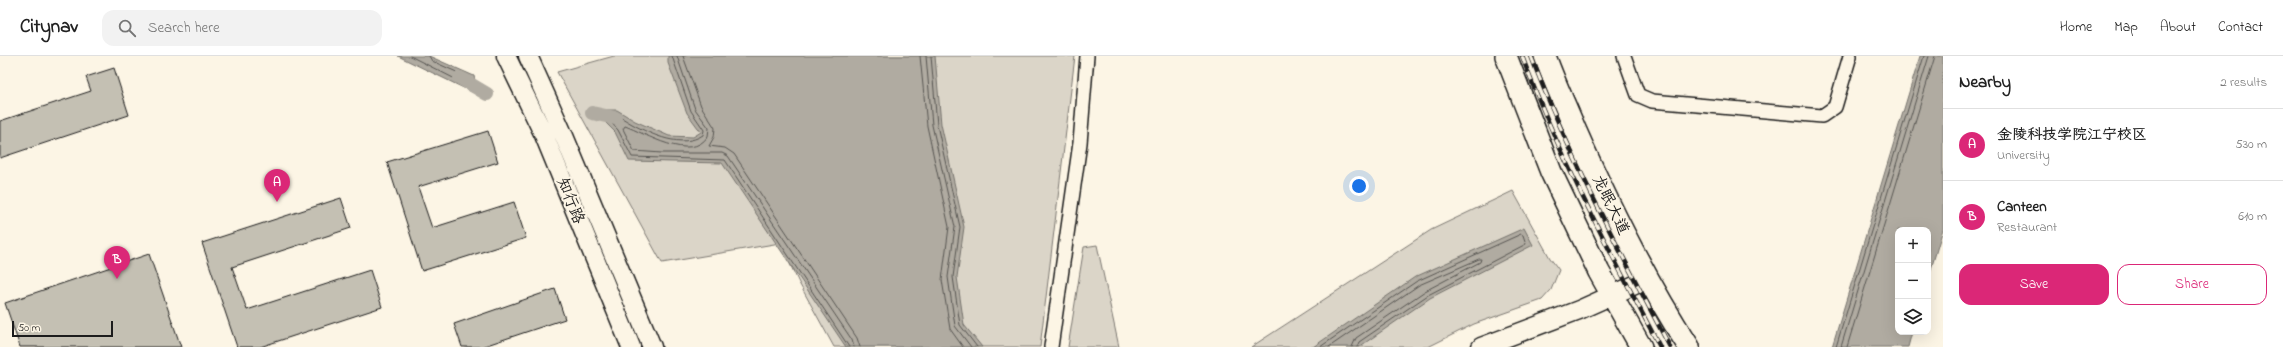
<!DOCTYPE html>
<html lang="en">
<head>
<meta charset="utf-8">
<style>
  :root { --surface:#fff; --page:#f2f2f2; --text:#222; --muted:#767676; --line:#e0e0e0; --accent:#db2777 }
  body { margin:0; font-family:"Indie Flower","LXGW WenKai TC",sans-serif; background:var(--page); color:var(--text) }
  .controls { position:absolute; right:12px; bottom:12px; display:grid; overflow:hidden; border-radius:8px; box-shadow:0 4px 16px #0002 }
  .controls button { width:36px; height:36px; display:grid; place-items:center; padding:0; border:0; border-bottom:1px solid var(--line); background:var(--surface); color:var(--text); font:20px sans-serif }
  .scale { position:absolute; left:12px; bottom:10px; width:101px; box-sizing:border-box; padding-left:4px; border:2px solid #1c1c1c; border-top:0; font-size:11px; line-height:14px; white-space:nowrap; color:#1c1c1c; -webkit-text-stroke:3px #fcf5e5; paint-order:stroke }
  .you { position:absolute; left:1359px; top:130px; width:14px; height:14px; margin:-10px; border:3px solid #fff; border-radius:50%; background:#1a73e8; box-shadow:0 0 0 6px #1a73e833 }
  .badge { display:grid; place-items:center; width:26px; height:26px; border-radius:50%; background:var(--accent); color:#fff; font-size:13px; font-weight:700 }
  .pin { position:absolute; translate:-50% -33px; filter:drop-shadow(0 1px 2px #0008) }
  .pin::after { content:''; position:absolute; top:21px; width:14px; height:12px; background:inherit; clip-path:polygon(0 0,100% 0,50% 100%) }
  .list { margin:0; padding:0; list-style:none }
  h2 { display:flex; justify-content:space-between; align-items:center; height:52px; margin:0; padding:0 16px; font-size:17px }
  h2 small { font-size:13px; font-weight:400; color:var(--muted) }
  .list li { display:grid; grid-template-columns:26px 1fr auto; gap:12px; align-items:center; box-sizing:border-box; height:72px; padding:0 16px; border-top:1px solid var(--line) }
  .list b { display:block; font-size:15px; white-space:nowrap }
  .list p { margin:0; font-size:13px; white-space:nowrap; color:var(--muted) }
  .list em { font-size:13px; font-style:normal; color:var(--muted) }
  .actions { display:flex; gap:8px; padding:12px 16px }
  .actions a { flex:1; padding:9px 0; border:1px solid var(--accent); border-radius:12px; text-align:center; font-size:14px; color:var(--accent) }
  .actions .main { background:var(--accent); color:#fff }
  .icon { flex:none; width:22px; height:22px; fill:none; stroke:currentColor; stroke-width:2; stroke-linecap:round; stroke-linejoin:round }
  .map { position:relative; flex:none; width:1943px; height:291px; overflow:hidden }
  header { display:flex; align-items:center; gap:24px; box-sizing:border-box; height:56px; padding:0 20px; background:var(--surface); border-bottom:1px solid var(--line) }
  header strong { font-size:19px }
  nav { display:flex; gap:22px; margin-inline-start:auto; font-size:14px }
  .search { width:280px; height:36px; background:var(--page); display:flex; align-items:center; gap:10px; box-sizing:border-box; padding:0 14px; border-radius:12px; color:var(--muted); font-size:15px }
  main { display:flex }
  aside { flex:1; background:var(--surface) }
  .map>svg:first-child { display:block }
</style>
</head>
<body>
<header>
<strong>Citynav</strong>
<div class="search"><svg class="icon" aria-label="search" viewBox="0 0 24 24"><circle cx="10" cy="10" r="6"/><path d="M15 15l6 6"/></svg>Search here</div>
<nav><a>Home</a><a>Map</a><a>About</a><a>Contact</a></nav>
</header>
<main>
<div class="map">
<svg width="1943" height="291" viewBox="0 0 1943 291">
  <rect width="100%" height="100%" fill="#fcf5e5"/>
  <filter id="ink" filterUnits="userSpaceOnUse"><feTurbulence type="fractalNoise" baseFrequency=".025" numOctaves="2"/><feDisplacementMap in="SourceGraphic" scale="8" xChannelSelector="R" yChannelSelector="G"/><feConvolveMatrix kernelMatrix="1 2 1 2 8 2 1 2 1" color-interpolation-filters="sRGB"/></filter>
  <g filter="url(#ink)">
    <path fill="#dbd5c8" stroke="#7c7872" d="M614,0h461l-35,291h-206l-35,-64 -19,-40 -118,20 -105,-191z
      M1513,135l37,67 9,12 -8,20 -9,10 -68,24 -46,23h-177l180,-117z
      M1097,189l22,102h-51l16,-100z"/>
    <path fill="#b0aba1" stroke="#75726c" d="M398,0h31l45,20 4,19z
      M668,0h267l6,68 23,103 -7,50 7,48 18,22h-136l-124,-184 -93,-2 -14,-29 -22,-22h24l18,11 34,15 24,1 8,-5 -14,-19 -19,-50z
      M1920,0h23v173l-15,50v-49h-30v102h14l-4,15h-76z
      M1524,172l9,17 -103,53 -71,49h-46l102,-70z"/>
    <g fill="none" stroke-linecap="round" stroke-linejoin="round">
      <path stroke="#575551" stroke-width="1" d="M410,0l59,30 2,-1 -1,-7 -38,-17 -3,-5
        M672,0l19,55 13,19 -1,5c-21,14 -51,0 -71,-11 -9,-5 -14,-10 -25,-10l-1,3 12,13 14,27 93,3 124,187
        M677,0l18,53 14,19 -1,8c-17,27 -63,-3 -83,-10l-2,3 11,22 28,2h60l6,3 124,184 2,7
        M683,0l18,50 14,22 -1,9 -5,9 16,2 9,6 123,184 3,9
        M920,0l7,70 22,101 -7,53 8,49 13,18
        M926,0l6,69 23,102 -7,50 7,49 16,21
        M931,0l6,69 23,102 -7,50 7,48 17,22
        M1320,291l97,-66 104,-47 2,1 3,9 -98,51 -69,47 -2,5
        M1329,291l90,-62 60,-26h2l-1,3 -55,29 -69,47 -4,9
        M1836,291l88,-291
        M1841,291l88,-291
        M1847,291l88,-291"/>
      <path stroke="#b0aba1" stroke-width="14" d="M460,22l27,16
        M592,57l23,5"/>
    </g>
    <path fill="#c4c0b3" stroke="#1c1c1c" d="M114,12l15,47 -129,43v-37l91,-30 -5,-14z
      M488,75l10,31 -80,25 14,41 82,-26 12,36 -104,33 -35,-109z
      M341,142l10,30 -119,39 15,43 123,-40 12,37 -122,40h-23l-35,-104z
      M149,198l32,93h-161l-15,-44z
      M555,233l10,30 -84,28h-19l-8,-23z"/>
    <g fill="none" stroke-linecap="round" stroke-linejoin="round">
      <g stroke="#1c1c1c" stroke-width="16">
        <path id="street" d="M1624,0l14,39 14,6 170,15 13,-9 15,-51
          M1051,291l29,-204 7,-87"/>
      </g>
      <g stroke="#1c1c1c" stroke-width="21">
        <path id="secondary" d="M506,0l38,79 87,212
          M528,0l36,80 88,211
          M1481,291l98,-37 69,-31"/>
      </g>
      <g stroke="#1c1c1c" stroke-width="24">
        <path id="primary" d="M1506,0l45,116 48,100 42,75
          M1545,0c9,25 20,49 30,73 33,75 69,149 114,218"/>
      </g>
      <use href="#street" stroke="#fcf5e5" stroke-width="13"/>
      <use href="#secondary" stroke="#fcf5e5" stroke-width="18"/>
      <use href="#primary" stroke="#fcf5e5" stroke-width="21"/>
      <g stroke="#1c1c1c" stroke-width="4.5">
        <path id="rail" d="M1522,0c37,101 88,196 138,291
          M1531,0c38,100 89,196 139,291"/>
      </g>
      <use href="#rail" stroke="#fcf5e5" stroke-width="3" stroke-dasharray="9" stroke-linecap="butt"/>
    </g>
  </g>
  <g text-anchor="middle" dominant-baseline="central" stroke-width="4" stroke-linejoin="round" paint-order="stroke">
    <g font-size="16" fill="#1c1c1c" stroke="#fcf5e5">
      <text transform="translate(570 145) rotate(68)">知行路</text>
      <text transform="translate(1610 149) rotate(64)">龙眠大道</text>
    </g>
  </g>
</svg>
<div class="controls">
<button>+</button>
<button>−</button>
<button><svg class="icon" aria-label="layers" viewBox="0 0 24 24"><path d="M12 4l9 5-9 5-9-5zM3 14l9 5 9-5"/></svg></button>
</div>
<div class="scale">50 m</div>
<div class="you"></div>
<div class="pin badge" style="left:277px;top:146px">A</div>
<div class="pin badge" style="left:117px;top:223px">B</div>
</div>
<aside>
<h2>Nearby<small>2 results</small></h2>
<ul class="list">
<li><span class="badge">A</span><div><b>金陵科技学院江宁校区</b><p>University</p></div><em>530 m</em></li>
<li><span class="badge">B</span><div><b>Canteen</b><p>Restaurant</p></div><em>610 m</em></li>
</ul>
<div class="actions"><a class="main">Save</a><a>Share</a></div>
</aside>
</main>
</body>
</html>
